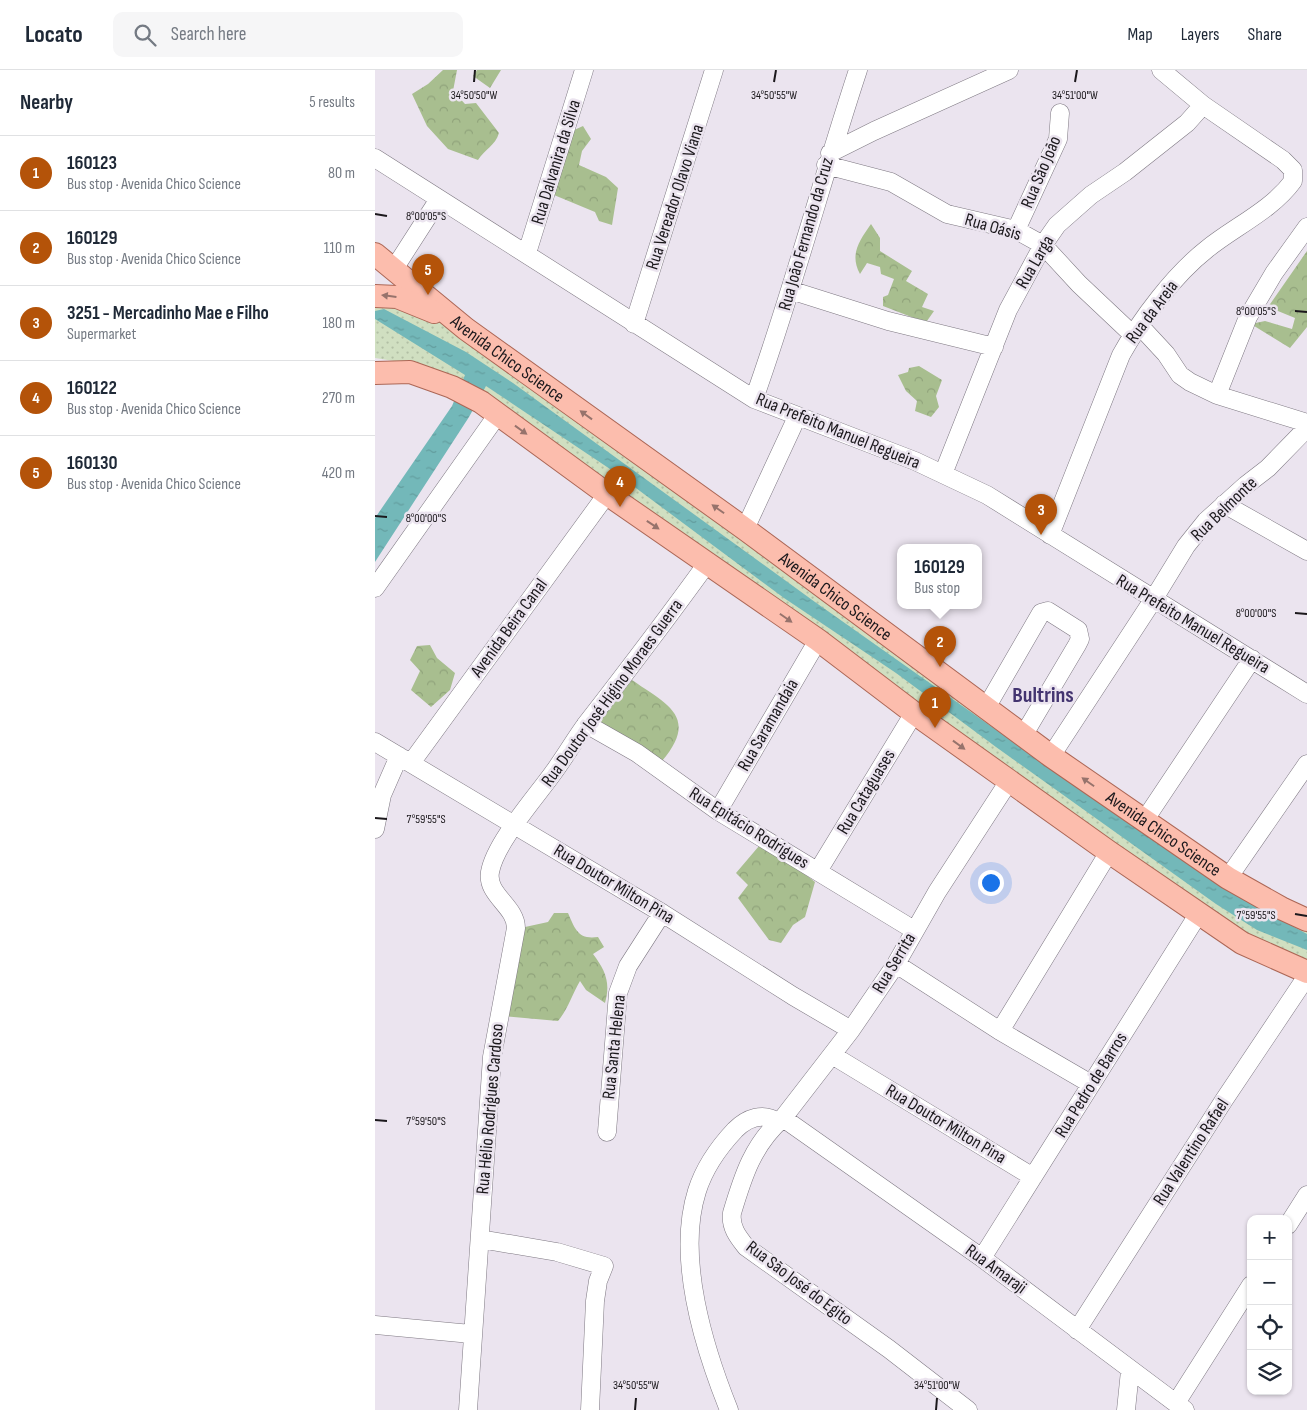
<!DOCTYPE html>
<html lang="en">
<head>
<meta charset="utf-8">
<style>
  :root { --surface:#fff; --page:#f6f6f7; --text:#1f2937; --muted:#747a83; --line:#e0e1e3; --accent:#b45309 }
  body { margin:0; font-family:"Sofia Sans Condensed",sans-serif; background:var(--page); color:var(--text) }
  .controls { position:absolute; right:15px; bottom:15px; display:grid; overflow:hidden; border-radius:10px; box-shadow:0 1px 4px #0004 }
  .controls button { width:45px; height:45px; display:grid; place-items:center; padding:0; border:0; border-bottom:1px solid var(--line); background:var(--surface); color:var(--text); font:25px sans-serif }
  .you { position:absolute; left:615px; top:812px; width:18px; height:18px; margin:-12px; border:4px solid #fff; border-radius:50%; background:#1a73e8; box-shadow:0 0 0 8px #1a73e833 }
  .badge { display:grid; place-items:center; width:32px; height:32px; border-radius:50%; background:var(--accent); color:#fff; font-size:16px; font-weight:700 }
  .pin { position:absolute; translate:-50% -41px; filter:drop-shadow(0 1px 2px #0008) }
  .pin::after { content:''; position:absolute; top:26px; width:18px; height:15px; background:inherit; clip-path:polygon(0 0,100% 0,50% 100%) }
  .popup { position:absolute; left:522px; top:474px; width:85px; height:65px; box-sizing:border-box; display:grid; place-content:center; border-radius:10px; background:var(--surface); filter:drop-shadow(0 1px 4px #0005); font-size:16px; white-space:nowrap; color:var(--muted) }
  .popup b { font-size:19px; color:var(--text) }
  .popup::after { content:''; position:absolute; left:50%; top:100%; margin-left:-10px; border:10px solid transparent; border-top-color:var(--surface) }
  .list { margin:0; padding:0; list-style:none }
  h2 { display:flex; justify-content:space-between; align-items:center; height:65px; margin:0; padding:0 20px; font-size:21px }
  h2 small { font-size:16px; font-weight:400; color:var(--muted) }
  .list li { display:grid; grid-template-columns:32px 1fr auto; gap:15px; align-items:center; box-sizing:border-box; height:75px; padding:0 20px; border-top:1px solid var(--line) }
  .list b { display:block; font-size:19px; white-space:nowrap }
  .list p { margin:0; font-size:16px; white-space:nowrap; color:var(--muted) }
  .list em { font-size:16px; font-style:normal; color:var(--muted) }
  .icon { flex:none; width:28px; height:28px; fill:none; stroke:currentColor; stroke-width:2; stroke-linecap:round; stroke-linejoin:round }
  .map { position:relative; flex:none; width:932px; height:1340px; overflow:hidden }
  header { display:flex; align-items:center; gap:30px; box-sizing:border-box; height:70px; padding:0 25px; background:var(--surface); border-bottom:1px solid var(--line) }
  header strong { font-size:24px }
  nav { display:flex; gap:28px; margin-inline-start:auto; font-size:18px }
  .search { width:350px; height:45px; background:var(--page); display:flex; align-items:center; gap:12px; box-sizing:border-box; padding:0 18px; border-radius:10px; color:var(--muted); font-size:19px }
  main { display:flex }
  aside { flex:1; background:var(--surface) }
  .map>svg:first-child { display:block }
</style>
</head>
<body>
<header>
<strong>Locato</strong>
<div class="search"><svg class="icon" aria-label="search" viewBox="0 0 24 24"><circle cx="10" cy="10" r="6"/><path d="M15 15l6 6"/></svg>Search here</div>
<nav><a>Map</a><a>Layers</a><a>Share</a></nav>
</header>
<main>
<aside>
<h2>Nearby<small>5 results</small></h2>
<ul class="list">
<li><span class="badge">1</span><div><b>160123</b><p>Bus stop · Avenida Chico Science</p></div><em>80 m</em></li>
<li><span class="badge">2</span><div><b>160129</b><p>Bus stop · Avenida Chico Science</p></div><em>110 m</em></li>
<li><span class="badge">3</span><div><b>3251 - Mercadinho Mae e Filho</b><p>Supermarket</p></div><em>180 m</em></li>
<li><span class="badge">4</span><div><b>160122</b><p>Bus stop · Avenida Chico Science</p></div><em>270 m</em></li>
<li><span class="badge">5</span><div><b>160130</b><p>Bus stop · Avenida Chico Science</p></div><em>420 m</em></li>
</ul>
</aside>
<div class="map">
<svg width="932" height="1340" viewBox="0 0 932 1340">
  <defs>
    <pattern id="grass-dots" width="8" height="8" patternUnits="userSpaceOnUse" patternTransform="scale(1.25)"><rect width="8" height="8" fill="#d0dfc1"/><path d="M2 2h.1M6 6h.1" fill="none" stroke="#b2bfa5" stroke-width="1.8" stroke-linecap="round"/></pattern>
    <pattern id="forest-crowns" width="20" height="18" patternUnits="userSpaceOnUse" patternTransform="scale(1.25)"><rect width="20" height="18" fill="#a8be8f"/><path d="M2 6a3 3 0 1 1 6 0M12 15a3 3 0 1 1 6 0" fill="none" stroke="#90a37b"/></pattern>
    <pattern id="water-ripples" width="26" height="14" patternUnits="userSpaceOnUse" patternTransform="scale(1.25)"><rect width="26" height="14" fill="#73b8b9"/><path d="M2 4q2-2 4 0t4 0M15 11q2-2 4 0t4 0" fill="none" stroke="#639d9e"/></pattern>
  </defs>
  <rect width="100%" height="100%" fill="#ebe4ef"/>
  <path fill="url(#grass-dots)" d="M0,232l59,15 873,607v43l-54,-25 -840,-578 -38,-6z"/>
  <path fill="url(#forest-crowns)" d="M68,0h14l-4,21 12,13 11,-1 23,30c-4,13 -14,16 -21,27l-30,-11 -21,-23 -15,-32 16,-10z
    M102,0h24l-11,18 -17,-12z
    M208,56l8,13 -9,12 -3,14 27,12 12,11 -6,37 -13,-4 -4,-9 -41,-17 18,-64z
    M496,154l9,14v13l32,20 -6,10 22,13 -6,13 12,4 -7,10 -13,-3 -31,-12v-9l5,-2 6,-16 -13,-5 -1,-7 -13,-4 -7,11c-11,-20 0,-34 11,-50z
    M932,181v76l-17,21 -39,-24 14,-3 27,8 3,-11 -27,-11z
    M544,296l23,14 -6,16 3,11 -8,10 -16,-6 2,-10 -11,-10 -8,-16 10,-3 1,-4z
    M55,575l7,13 18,15 -5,17 -19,17 -20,-17 9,-19 -10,-11 7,-14z
    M257,610c36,25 67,37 30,81l-65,-37z
    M384,776l36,20 20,16 -10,35 -12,8 -12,18 -12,-3 -31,-42 10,-13 -12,-12z
    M179,843h14c7,16 10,27 30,24l6,10 -11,7c12,16 18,28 12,49l-19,-13 -6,-9c-8,14 -12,28 -22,40l-55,-5 15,-52 7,-37 23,-5z"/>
  <path fill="url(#water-ripples)" d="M9,239l82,43 47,31 302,219 234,165 178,123 80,44v16l-50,-20 -41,-26 -220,-157 -100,-74 -112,-75 -171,-127 -127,-85 -17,31 -94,145v-44l77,-112 13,-31 -90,-56v-8z"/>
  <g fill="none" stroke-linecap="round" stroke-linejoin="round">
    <g stroke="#7e7882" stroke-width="19">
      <path id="minor" d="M455,83l44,-22 135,-61
        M0,88l379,241 161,62 72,34 320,199
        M451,95l65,17 56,32 69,16 27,15 36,39 53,50
        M641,160l42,-91 2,-26
        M152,183l57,-183
        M19,199l45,-70
        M415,220l98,31 106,26
        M259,254l80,-254
        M765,256l26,28 14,21 10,7 27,13 90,28
        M842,325l31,-78 26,-44 33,-46
        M379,329c39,-109 68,-220 104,-329
        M568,404l65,-164 35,-65 14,-20 34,-30 34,-23 62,-49 16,-18
        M849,434l83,47
        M370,459l52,-112
        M675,465l71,-180c20,-36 53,-80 86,-106 27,-22 65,-39 86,-68v-11l-10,-10 -80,-55 -42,-35
        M0,518l123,-174
        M611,638l55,-95 7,-2 30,19 2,9 -3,6 -54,91
        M211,654l51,29 81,58 196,119
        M0,672l287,171 131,83 58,34
        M676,686l102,-156 33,-54 20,-25 40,-36 22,-17 39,-40
        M36,693l196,-269
        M634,711l-72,111 -41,72 -45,66 -68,88 199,140 203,152
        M343,741l100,-171
        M769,751l108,-162
        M0,759l7,-34 17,-39
        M443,801l96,-158
        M853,808l79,-114
        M521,894l104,67 91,53
        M625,961l109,-179
        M457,985l201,122
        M408,1048c-30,26 -40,58 -51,95 -2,14 6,24 14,34l143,102 79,61
        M232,1062l11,-139 10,-27 34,-53
        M913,1155l19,-30
        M105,1169l77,13 47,14 -6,15 -3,20 -5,109
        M607,1188l217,-345
        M0,1255l96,9
        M702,1260l147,-230 83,-124
        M801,1333l75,-118
        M93,1340l24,-353 24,-129c0,-22 -30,-33 -26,-56 5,-29 46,-75 63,-99 12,-16 22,-34 34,-50 41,-53 82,-107 121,-161
        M354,1340c-25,-62 -53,-153 -32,-219 7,-22 22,-44 38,-61 12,-12 28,-18 43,-8
        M751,1340l4,-39"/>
    </g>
    <g stroke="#ac6756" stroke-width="24">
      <g id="major">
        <path id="s1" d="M0,184l91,75 279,200 306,227 177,122 55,31 24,11"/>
        <path d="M0,226l22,1 37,15"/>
        <path d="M0,303l35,-1 42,15 29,15 126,92 211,146 96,73 195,139 133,91 65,29"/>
      </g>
    </g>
    <use href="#minor" stroke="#fff" stroke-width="18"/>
    <use href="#major" stroke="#fcbdad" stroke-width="22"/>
  </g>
  <defs><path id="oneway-solid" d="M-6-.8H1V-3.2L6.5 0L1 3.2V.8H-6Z" transform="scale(1.25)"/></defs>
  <g fill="#97736c">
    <use href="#oneway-solid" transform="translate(14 226) rotate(-173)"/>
    <use href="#oneway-solid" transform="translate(211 345) rotate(-144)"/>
    <use href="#oneway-solid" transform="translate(146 360) rotate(36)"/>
    <use href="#oneway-solid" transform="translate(343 439) rotate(-145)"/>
    <use href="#oneway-solid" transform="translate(278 455) rotate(34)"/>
    <use href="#oneway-solid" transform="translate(411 548) rotate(35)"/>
    <use href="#oneway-solid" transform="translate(584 675) rotate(36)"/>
    <use href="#oneway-solid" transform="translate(713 712) rotate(-145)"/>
  </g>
  <path fill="none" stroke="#1b181c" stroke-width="2" d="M99,12l1,-12M399,12l2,-12M700,12l2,-12M0,144l12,2M920,241l12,1M0,446l12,1M920,543l12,1M0,748l12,1M920,844l12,2M0,1050l12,1M260,1340l1,-12M561,1340l1,-12"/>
  <g text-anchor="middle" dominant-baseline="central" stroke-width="5" stroke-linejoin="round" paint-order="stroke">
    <g font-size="18" fill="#1b181c" stroke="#ebe4ef">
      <text transform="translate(181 92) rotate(-73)">Rua Dalvanira da Silva</text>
      <text transform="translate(666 102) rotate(-67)">Rua São João</text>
      <text transform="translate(300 127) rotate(-72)">Rua Vereador Olavo Viana</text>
      <text transform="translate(618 157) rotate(16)">Rua Oásis</text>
      <text transform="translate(431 164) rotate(-74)">Rua João Fernando da Cruz</text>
      <text transform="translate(660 192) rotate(-60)">Rua Larga</text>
      <text transform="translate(777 242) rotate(-53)">Rua da Areia</text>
      <text stroke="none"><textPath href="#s1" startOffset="169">Avenida Chico Science</textPath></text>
      <text transform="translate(463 361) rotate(22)">Rua Prefeito Manuel Regueira</text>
      <text transform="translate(849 439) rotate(-44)">Rua Belmonte</text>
      <text stroke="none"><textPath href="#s1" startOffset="574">Avenida Chico Science</textPath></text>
      <text transform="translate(818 554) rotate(31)">Rua Prefeito Manuel Regueira</text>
      <text transform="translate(134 558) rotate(-54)">Avenida Beira Canal</text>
      <text transform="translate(237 623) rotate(-54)">Rua Doutor José Higino Moraes Guerra</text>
      <text transform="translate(393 655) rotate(-60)">Rua Saramandaia</text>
      <text transform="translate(491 722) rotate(-59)">Rua Cataguases</text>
      <text transform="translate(374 758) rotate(32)">Rua Epitácio Rodrigues</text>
      <text stroke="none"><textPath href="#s1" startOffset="979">Avenida Chico Science</textPath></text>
      <text transform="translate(239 814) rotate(31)">Rua Doutor Milton Pina</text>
      <text transform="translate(519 893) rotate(-59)">Rua Serrita</text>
      <text transform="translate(239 977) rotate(-84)">Rua Santa Helena</text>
      <text transform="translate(716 1015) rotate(-58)">Rua Pedro de Barros</text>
      <text transform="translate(115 1039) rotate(-85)">Rua Hélio Rodrigues Cardoso</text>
      <text transform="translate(571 1054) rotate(31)">Rua Doutor Milton Pina</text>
      <text transform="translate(816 1082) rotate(-57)">Rua Valentino Rafael</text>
      <text transform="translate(621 1199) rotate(36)">Rua Amaraji</text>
      <text transform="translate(424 1213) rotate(37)">Rua São José do Egito</text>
    </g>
    <g font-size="22" font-weight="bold" fill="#433470" stroke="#ebe4ef">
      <text x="668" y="625">Bultrins</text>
    </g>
  </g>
  <g font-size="12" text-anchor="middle" fill="#1b181c" stroke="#ebe4ef" stroke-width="5" stroke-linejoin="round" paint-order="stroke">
    <text x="99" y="29">34°50'50"W</text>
    <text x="399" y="29">34°50'55"W</text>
    <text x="700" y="29">34°51'00"W</text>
    <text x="51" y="150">8°00'05"S</text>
    <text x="881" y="245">8°00'05"S</text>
    <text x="51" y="452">8°00'00"S</text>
    <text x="881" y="547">8°00'00"S</text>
    <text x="51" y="753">7°59'55"S</text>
    <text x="881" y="849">7°59'55"S</text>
    <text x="51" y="1055">7°59'50"S</text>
    <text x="261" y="1319">34°50'55"W</text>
    <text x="562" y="1319">34°51'00"W</text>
  </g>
</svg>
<div class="controls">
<button>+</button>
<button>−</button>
<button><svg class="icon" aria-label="locate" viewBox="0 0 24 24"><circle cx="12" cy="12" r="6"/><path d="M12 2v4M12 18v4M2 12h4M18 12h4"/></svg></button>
<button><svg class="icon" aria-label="layers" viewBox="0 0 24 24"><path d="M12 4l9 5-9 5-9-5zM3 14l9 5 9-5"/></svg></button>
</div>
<div class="you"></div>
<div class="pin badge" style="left:560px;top:658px">1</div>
<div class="pin badge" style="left:565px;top:597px">2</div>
<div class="popup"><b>160129</b>Bus stop</div>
<div class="pin badge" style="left:666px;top:465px">3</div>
<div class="pin badge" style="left:245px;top:437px">4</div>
<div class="pin badge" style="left:53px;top:225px">5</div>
</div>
</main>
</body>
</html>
